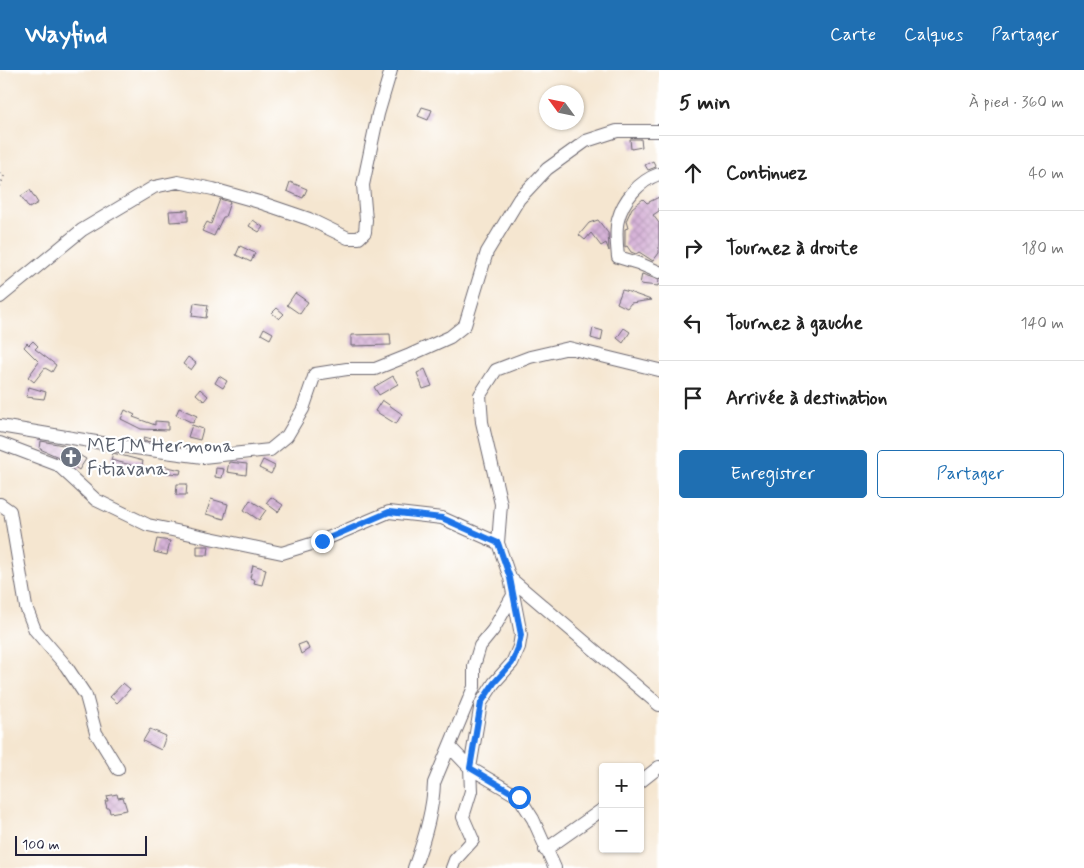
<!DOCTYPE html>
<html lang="fr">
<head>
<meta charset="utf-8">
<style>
  :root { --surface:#fff; --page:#f6f6f6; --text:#222; --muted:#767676; --line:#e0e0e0; --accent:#1f6fb2 }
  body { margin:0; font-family:Mynerve,sans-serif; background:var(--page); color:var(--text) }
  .controls { position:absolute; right:15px; bottom:15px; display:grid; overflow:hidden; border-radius:5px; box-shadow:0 1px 4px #0004 }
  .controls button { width:45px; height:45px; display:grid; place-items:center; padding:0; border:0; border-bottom:1px solid var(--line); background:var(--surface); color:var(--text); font:25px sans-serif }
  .compass { position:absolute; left:539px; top:15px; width:45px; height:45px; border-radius:50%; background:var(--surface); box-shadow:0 1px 4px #0004; rotate:303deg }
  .scale { position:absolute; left:15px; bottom:12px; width:132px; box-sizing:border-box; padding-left:5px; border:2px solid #22223b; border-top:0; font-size:14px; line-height:18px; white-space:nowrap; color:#22223b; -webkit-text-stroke:4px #fff; paint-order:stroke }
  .stop { position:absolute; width:15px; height:15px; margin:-11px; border:4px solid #1a73e8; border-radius:50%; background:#fff }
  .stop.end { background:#1a73e8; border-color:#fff; box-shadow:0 1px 5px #0008 }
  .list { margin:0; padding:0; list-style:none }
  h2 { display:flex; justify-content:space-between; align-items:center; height:65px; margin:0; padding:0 20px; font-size:21px }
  h2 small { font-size:16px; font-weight:400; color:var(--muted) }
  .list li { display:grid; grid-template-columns:32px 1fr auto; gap:15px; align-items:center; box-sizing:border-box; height:75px; padding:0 20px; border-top:1px solid var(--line) }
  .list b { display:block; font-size:19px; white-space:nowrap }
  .list em { font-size:16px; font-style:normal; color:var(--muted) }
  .actions { display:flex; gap:10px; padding:15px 20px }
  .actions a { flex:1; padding:11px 0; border:1px solid var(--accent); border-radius:5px; text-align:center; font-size:18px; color:var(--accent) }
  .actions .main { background:var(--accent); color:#fff }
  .icon { flex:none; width:28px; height:28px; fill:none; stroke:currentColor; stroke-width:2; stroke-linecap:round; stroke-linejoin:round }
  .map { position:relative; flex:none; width:659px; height:798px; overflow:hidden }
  header { display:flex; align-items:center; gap:30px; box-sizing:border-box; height:70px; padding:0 25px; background:var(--accent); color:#fff }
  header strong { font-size:24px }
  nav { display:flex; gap:28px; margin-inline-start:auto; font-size:18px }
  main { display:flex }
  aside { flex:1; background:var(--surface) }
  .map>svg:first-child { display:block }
</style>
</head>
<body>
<header>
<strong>Wayfind</strong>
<nav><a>Carte</a><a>Calques</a><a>Partager</a></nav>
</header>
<main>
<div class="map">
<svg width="659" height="798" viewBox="0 0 659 798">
  <defs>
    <pattern id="building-cross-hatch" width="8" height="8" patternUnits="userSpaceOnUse" patternTransform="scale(1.25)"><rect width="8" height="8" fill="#d7b4d8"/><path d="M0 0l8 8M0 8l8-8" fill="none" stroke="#b89aba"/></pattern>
  </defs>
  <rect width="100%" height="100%" fill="#fff"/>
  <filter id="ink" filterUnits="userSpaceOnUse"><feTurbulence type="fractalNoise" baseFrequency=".02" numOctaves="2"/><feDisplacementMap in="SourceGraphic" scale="10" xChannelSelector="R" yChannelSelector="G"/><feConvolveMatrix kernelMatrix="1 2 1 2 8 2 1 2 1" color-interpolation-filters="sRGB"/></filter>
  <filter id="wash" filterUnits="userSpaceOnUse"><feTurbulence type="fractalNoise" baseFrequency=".0096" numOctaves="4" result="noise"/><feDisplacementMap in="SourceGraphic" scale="20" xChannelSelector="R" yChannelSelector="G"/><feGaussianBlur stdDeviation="1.12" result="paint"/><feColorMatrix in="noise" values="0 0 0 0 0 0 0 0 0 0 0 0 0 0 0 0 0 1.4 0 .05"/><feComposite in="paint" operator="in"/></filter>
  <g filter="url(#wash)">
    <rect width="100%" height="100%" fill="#f5e6d0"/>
    <g id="blocks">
      <path fill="url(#building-cross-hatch)" d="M422,37l10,3 -4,10 -10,-4z
        M630,69h11l1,8 -11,2z
        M653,91l3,6 -8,3 -3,-5z
        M290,112l17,7 -4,9 -16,-7z
        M30,120l8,13 -9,5 -8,-12z
        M659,127v14l-6,4 6,8v30l-6,8 -14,-9 -3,2 -5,-2 -4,-6 -2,1v-18l3,-1 -2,-7 6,-13 11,-9 4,4z
        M220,129l10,3 -5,15h-2l-9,19 -12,-5 5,-9 4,2z
        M188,140v11l-18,1 -1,-11z
        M253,150l10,7 -4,5 -10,-6z
        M598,150l10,13 1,18 -3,-8 -5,3 -10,-13 -6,7 -6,-5 10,-12z
        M240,176l15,7 -4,9 -15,-7z
        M642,204l17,6 -1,6 -18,-2z
        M622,220l4,1 25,9 -20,3 -4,5 -10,-5z
        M295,223l13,9 -8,12 -13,-9z
        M194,233l14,2 -2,13 -14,-2z
        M277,238l7,6 -5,5 -7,-6z
        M264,258l9,5 -3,6 -9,-5z
        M593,258l10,3 -2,10 -10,-3z
        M624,258l6,4 -7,11 -6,-5z
        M390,264l1,11 -40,1v-11z
        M33,271l5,5 -3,3 21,16 -4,7 -7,-4 -11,14 -6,-5 11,-15 -15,-15 3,-4 2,2z
        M188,287l8,6 -5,7 -8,-6z
        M425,299l7,17 -9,3 -6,-16z
        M219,306l8,5 -4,7 -8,-5z
        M393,306l5,8 -19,11 -5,-8z
        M29,317l17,5 -2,7 -18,-2z
        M200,319l8,7 -4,5 -8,-7z
        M382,330l20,14 -6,10 -21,-13z
        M179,338l18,8 -4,7 -17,-8z
        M125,340l10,5 -2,2 22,8v-4l13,1v8l-27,-1 -20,-10z
        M192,355l11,4 -3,11 -12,-3z
        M144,367l19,5v1l-20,-2z
        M41,371l22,4 23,14 -7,11 -18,-12 -21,-9z
        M113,383l30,8 -2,9 -11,-2 1,-3 -20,-5z
        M263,390l12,6 -4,8 -12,-6z
        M229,392l18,2 -1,11 -19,-3z
        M159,395l22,5 -1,4 -22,-2z
        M216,398l8,1 -2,9 -7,-1z
        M177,414h10l-1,11h-10z
        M271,427l12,8 -5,7 -12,-9z
        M211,429l17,5 -4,15 -18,-5z
        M250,430l16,10 -7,10 -15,-10z
        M157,469l13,2 -3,14 -13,-3z
        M197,476h12l-1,9h-11z
        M253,495l13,4 -4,16 -8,-2 1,-3 -5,-2z
        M306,572l3,7 -8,5 -3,-9z
        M123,613l7,6 -13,14 -7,-6z
        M150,659l16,7 -5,14 -18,-9z
        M117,724l1,4 5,-1 4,13 -17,3 -1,-5h-2l-2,-7h3l-1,-5z"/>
    </g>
  </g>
  <g filter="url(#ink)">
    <use href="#blocks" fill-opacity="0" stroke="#6c676f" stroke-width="1"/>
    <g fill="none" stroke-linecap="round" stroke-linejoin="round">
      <g stroke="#6c676f" stroke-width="14">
        <path id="minor" d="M659,104c-20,7 -36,26 -41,46 -3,11 -1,26 0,37l20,6 21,9
          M0,227l82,-67 72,-43 24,-5 35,7 46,13 50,17 39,19h11l6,-6 1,-12 -3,-35 15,-71 13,-44
          M0,356l120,20 83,11 67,-7 17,-14 16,-27 12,-35 32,-5h28l35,-14 40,-18 15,-12 22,-73 32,-53 28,-30 39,-28 31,-10h42
          M0,373l58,22 38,35 52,25 134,28 39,-12 68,-29 53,6 56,25 12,35 11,57 -2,12 -7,16 -18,20 -13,20 -11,65 1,23 -8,26 10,23 -18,20 -3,8
          M0,434l10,7 16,96 9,23 31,36 20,30 10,37 22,36
          M498,473l3,-39 -19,-82 -2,-27 16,-25 34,-13 39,-9 90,22
          M510,508l149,127
          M450,677l20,21 49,29 14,22 22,49
          M640,712l19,-15
          M545,780l58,-41
          M414,798c10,-27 19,-56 20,-85l40,-96v-21l6,-20 13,-16 19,-33"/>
      </g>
      <path stroke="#6c676f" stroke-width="2" stroke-dasharray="1 4" stroke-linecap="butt" d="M0,103l4,3 -4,10"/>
      <use href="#minor" stroke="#fff" stroke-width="12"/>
    </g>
  </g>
  <g fill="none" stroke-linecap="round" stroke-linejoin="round" filter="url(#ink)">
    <path stroke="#1a73e8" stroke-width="6" d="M322,471l67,-29 53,6 56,25 12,35 11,57 -3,13 -6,15 -18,20 -13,20 -11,65 49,29"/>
  </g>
  <defs>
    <g id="church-disc" transform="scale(1.125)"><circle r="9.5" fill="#6b7280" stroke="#fff"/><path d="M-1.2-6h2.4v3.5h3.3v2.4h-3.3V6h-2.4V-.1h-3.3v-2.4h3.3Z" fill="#fff"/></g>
  </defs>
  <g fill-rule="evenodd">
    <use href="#church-disc" x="71" y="387"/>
  </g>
  <g text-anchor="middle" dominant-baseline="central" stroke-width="4.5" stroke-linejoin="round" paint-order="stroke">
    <g font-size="20" fill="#5b616d" stroke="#fff" text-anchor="start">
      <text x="87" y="376">METM Hermona<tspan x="87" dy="23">Fitiavana</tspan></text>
    </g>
  </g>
</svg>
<div class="controls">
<button>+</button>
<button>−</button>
</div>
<svg class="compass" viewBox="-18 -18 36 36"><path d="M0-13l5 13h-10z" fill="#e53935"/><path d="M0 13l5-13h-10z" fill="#767676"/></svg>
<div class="scale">100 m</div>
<div class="stop" style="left:519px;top:727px"></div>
<div class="stop end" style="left:322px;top:471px"></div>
</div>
<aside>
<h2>5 min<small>À pied · 360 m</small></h2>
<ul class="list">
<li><svg class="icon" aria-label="ahead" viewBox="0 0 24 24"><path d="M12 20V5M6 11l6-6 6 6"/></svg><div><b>Continuez</b></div><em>40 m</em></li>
<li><svg class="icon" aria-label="right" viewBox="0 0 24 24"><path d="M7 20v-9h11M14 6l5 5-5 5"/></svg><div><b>Tournez à droite</b></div><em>180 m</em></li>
<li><svg class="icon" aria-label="left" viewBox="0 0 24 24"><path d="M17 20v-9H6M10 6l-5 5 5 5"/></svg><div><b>Tournez à gauche</b></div><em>140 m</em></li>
<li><svg class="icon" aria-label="arrive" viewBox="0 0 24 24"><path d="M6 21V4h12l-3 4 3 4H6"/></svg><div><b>Arrivée à destination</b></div></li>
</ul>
<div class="actions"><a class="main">Enregistrer</a><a>Partager</a></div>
</aside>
</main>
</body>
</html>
